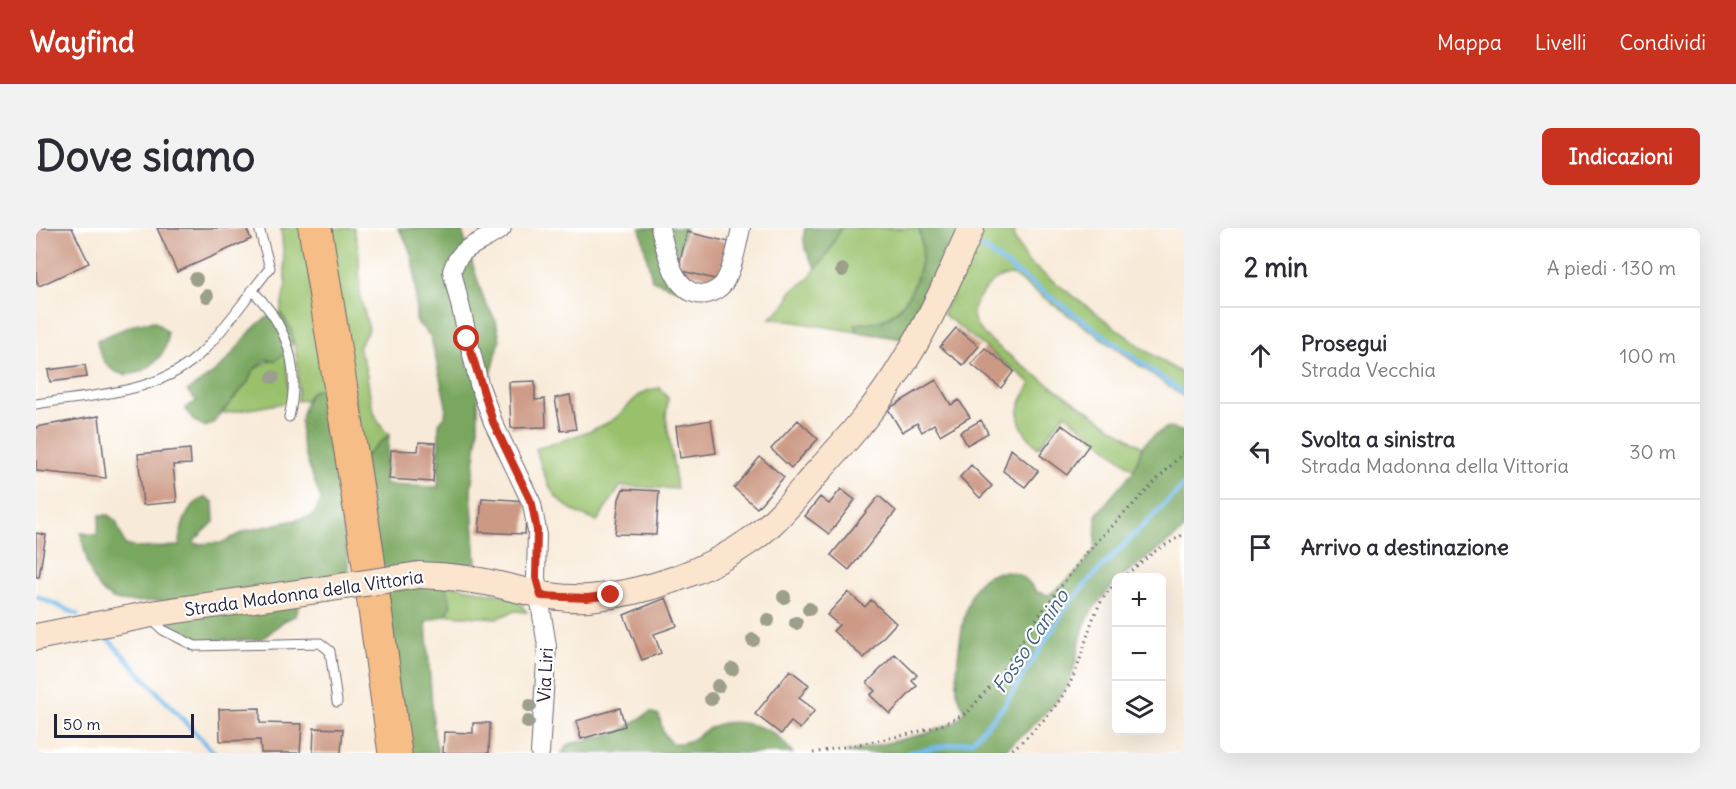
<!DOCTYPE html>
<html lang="it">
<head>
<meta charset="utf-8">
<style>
  :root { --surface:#fff; --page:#f2f2f3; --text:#2b2b33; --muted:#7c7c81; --line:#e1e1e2; --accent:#c8321e }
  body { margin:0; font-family:Delius,sans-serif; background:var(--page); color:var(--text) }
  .controls { position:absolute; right:18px; bottom:18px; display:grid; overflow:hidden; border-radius:9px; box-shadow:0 6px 24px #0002 }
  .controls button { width:54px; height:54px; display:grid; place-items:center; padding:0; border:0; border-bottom:2px solid var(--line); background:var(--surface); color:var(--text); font:30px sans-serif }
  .scale { position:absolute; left:18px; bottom:15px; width:140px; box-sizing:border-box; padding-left:6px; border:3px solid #22223b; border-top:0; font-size:16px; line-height:21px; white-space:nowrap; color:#22223b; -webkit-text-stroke:4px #fff; paint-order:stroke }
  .stop { position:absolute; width:18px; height:18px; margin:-14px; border:4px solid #c8321e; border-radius:50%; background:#fff }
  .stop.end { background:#c8321e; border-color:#fff; box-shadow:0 2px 6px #0008 }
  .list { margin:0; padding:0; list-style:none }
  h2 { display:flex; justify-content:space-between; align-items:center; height:78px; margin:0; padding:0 24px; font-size:26px }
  h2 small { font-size:20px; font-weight:400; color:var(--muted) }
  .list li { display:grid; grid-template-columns:39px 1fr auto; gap:18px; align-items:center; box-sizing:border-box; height:96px; padding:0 24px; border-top:2px solid var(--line) }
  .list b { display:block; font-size:22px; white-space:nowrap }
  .list p { margin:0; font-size:20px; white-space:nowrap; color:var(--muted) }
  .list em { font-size:20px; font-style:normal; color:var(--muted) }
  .icon { flex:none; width:33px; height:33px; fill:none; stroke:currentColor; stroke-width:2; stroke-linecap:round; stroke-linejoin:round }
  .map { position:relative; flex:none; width:1148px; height:525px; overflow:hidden; border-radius:9px }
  header { display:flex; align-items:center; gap:36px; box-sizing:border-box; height:84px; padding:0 30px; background:var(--accent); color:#fff }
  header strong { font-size:28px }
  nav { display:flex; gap:33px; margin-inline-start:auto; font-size:21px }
  .intro { display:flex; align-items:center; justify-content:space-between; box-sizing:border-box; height:144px; padding:0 36px }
  h1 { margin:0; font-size:42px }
  .button { padding:15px 27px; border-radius:9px; background:var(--accent); color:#fff; font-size:21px; font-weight:700 }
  main { display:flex; gap:36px; padding:0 36px }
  aside { flex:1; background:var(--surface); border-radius:9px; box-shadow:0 6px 24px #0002 }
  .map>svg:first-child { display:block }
</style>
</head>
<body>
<header>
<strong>Wayfind</strong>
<nav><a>Mappa</a><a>Livelli</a><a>Condividi</a></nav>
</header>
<div class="intro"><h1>Dove siamo</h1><a class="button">Indicazioni</a></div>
<main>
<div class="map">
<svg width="1148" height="525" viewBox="0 0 1148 525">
  <rect width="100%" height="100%" fill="#fff"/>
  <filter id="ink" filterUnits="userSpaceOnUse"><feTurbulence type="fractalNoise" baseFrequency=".0167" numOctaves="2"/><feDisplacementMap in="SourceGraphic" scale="12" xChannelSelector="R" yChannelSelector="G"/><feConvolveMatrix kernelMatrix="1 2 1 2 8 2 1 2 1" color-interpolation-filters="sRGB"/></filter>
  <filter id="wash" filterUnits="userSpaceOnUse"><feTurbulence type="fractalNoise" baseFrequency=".008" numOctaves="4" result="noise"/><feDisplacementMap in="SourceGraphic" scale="24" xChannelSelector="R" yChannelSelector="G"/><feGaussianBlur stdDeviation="1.35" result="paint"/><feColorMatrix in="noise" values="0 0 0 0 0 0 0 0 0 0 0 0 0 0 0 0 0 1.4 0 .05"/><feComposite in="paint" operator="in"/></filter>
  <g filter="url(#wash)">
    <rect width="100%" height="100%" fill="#f8ead8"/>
    <path fill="#99c16c" stroke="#5e7254" stroke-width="1.5" d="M245,0h22l24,164 -4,-4 -12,4 -5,8 -9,1c3,-22 0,-73 -17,-88l6,-30z
      M291,0h27l5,24 1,45 9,32 -11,19c16,29 5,64 31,87l-26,23z
      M805,0h78c9,30 -5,76 -35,91 -8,4 -20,4 -29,5l3,8 -88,-14 17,-15 4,-12 16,-11 21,-27z
      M944,0h35l-1,10 14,24 117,88 39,25v22l-172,-122c-14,1 -22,8 -30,19 -8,8 -11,18 -7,29 8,21 140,105 167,124l-8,23 -69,-56 -27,34c-24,-26 -25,-34 -7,-65l-88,-69z
      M250,124l4,50 -69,12 27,-32 5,-12z
      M624,160l8,10 -2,19 11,72 -56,-3 -24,35c-43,-15 -49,-31 -61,-72 25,-9 52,-15 75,-28 20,-12 21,-30 49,-33z
      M407,356l73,14 11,14 -12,-1 -18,7 -50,-3 4,-9z"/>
    <path fill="#7aa760" stroke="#4e644e" stroke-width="1.5" d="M362,0h63l23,72 12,21 4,19 -10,38 -12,19v37l-7,55 5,75 -96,4 -17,-110 26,-23 -4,50 53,2 1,-64 6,-7 1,-11 -15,-68 -15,-16c-1,-32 3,-65 -18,-93z
      M604,0h46l-15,48 14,16 -33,-12z
      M769,0h36l-13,25 -12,15c-9,-14 -15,-23 -11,-40z
      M883,0h43l-44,93 -15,18 -45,-7 -3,-8c8,-1 21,-1 28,-4 31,-15 45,-62 36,-92z
      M244,85l11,16 2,14 -10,12 -7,5h-10l-13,10 -5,12 -35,41 -7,4 -12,-6 -9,-13 12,-7 -10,-10c10,-7 22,-14 31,-22 22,-19 33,-50 62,-56z
      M119,93l12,11c5,36 -61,70 -70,8l41,-17z
      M287,160c11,11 23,158 26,185 -38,6 -212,40 -238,25 -22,-13 -25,-42 -30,-65l16,2 3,-20h8l8,6 9,24 15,3 40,-2c0,-18 6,-42 26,-49l7,5 1,20 -20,19 1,3 26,-1 25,-12 67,-15 8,-16c-12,-38 -33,-70 -10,-108z
      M1132,199l16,5v98l-63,47 -5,1v4c-11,12 -23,25 -30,40 -8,18 -8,40 -16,58 -8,21 -51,59 -69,73h-156l83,-20 28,-11 9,-11c-3,-7 -8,-15 -8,-22 -1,-26 5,-87 22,-107 7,-8 16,-10 25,-10 16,0 24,8 33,20l12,3 28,-23 18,-23 1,-34 38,-45 9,-25 11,-10z
      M407,356c7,11 10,19 4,31l-21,7 8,112 4,19h-32l-22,-165z
      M260,371l2,11 -3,6 -11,5 -23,19h-72l-18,-12 1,-10z
      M614,484l9,3 4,17 8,11c22,2 25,-9 43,-17 16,-8 44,-2 59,7 8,5 14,14 20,20h-231l7,-9 50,-12z"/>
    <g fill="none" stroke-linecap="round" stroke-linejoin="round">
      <path stroke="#74bbeb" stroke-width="5" d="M946,19l202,147
        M2,369l39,17
        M72,411l106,114
        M871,525l65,-12 32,-35 61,-97 25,-30 94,-94"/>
    </g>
    <g id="blocks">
      <path fill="#cc9984" d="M0,0h36l17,35 -50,23 -3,-7z
        M121,0h89l5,11 -74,33z
        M651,4l42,10 -10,38 -41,-10z
        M920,100l23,18 -16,19 -23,-18z
        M949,120l29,23 -13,17 -30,-24z
        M49,137l2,12 -37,5 -2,-12z
        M900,152l15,25 8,-5 11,17 -30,18 -6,-11 -12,8 -5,-9 -15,9 -14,-23z
        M499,153v19l10,-1 1,28 -35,1 -2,-46z
        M534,167l6,34 -15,2 -6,-33z
        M63,188l7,62 -70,-7v-44z
        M675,192l5,33 -36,5 -4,-32z
        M762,192l20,19 -27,29 -20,-19z
        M945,192l7,13 -21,12 -7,-13z
        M1026,197l27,20 -22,30 -27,-20z
        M383,214l17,1 -3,39 -44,-3 2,-29 27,1z
        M154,221l1,15 -18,1 4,37 -34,3 -5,-51z
        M975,221l27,22 -13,16 -22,-16z
        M724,229l24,20 -27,31 -23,-20z
        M935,237l21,21 -12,12 -20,-21z
        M587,261l36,2 -3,44 -41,-1 4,-35z
        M805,261l14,11 -26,34 -24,-18 15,-19 9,7z
        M843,268l17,15 -47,59 -18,-15z
        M446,270l45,3 -2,33 -46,-2z
        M0,305l10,2 -7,42h-3z
        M812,364l17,15 6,-7 25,23 -32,35 -31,-27 6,-6 -12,-10z
        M630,370l11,28 -23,8 7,19 -19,7 -18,-45z
        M859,426l22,21 -5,6 5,5 -27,28 -20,-19 5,-4 -8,-8z
        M754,442l19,15 -10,13 16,12 -15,19 -9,-7 -10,12 -26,-20z
        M224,480v15l42,1 -2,29h-39l-1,-13 -40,1 -1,-32z
        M584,480l5,18 -44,13 -5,-18z
        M437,495h17l-1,30h-46l1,-21 29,1z
        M278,500l29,1 -2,24h-28z"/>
    </g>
  </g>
  <g filter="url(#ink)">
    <use href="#blocks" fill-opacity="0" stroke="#6d6872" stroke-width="1.5"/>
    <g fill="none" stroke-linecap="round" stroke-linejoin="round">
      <g stroke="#6d6872" stroke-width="11">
        <path id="lane" d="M216,62c36,36 49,77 37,127
          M0,176c55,-9 127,-10 168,-54 24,-25 44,-55 66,-82l-11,-40
          M115,391l12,11 32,16 125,-3 10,8 7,51"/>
      </g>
      <g stroke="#6d6872" stroke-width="20">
        <path id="street" d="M466,0c-21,17 -41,15 -50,43l27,113 14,38 39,82 5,27 -1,47 11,68 -7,107
          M624,0c6,22 14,71 47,66 7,-2 15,-7 18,-13 9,-15 12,-36 16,-53"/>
      </g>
      <g stroke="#6d6872" stroke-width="28">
        <path id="secondary" d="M383,347c29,1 57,4 85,11 29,7 56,14 85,12 58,-5 118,-26 165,-60 23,-17 41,-40 60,-62 32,-35 66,-73 90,-114 27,-43 47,-88 67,-134
          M0,409l121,-24 168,-24"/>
      </g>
      <g stroke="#6d6872" stroke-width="35">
        <path id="highway" d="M279,0l51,317 29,208"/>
      </g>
      <path stroke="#6d6872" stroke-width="3" stroke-dasharray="1.5 4.5" stroke-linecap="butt" d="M1086,350l32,-26 30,-18
        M777,525l97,-19 31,-9 26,-12 31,-36 40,-60 49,-65 97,-100
        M972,525c24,-19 51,-46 64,-74 16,-32 16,-70 44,-96"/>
      <use href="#lane" stroke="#fff" stroke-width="9"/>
      <use href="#street" stroke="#fff" stroke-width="18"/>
      <use href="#secondary" stroke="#fbe5cf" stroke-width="26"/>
      <use href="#highway" stroke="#f6be86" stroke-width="33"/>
      <g stroke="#6d6872" stroke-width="28" stroke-linecap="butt">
        <path id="secondary-bridge" d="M289,361l94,-14"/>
      </g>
      <use href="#secondary-bridge" stroke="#fbe5cf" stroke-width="26"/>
    </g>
    <g fill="#9d9f8d">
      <circle cx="806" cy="42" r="7"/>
      <circle cx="160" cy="51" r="7"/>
      <circle cx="171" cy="68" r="7"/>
      <circle cx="237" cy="149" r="7"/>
      <circle cx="748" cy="369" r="7"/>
      <circle cx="773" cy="381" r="7"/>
      <circle cx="732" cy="392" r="7"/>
      <circle cx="760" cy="395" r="7"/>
      <circle cx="717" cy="412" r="7"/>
      <circle cx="696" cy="441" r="7"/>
      <circle cx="682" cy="458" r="7"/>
      <circle cx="675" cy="471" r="7"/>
      <circle cx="494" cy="478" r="7"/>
      <circle cx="492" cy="494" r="7"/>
    </g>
  </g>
  <g fill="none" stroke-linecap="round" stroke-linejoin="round" filter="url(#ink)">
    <path stroke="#c8321e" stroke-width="8" d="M431,111l26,83 39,82 5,27 -1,47 5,18 46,2 24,-3"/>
  </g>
  <g text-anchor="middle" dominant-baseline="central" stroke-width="4.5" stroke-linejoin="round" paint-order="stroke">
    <g font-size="18" fill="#22223b" stroke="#fff">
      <text transform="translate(268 365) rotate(-8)">Strada Madonna della Vittoria</text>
      <text transform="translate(509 447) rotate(-87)">Via Liri</text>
    </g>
    <g font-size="20" font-style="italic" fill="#435f81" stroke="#fff">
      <text transform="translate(994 413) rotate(-56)">Fosso Canino</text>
    </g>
  </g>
</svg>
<div class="controls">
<button>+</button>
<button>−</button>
<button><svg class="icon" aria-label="layers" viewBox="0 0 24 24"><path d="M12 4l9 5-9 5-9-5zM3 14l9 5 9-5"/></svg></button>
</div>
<div class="scale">50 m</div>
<div class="stop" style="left:431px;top:111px"></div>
<div class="stop end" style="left:575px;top:367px"></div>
</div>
<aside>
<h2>2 min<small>A piedi · 130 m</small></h2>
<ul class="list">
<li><svg class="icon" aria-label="ahead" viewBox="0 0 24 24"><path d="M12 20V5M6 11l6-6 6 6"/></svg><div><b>Prosegui</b><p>Strada Vecchia</p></div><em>100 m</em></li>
<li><svg class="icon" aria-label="left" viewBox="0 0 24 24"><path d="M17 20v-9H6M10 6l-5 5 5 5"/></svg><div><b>Svolta a sinistra</b><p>Strada Madonna della Vittoria</p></div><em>30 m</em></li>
<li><svg class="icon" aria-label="arrive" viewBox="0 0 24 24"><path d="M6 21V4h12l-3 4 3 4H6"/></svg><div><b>Arrivo a destinazione</b></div></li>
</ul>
</aside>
</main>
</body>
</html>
